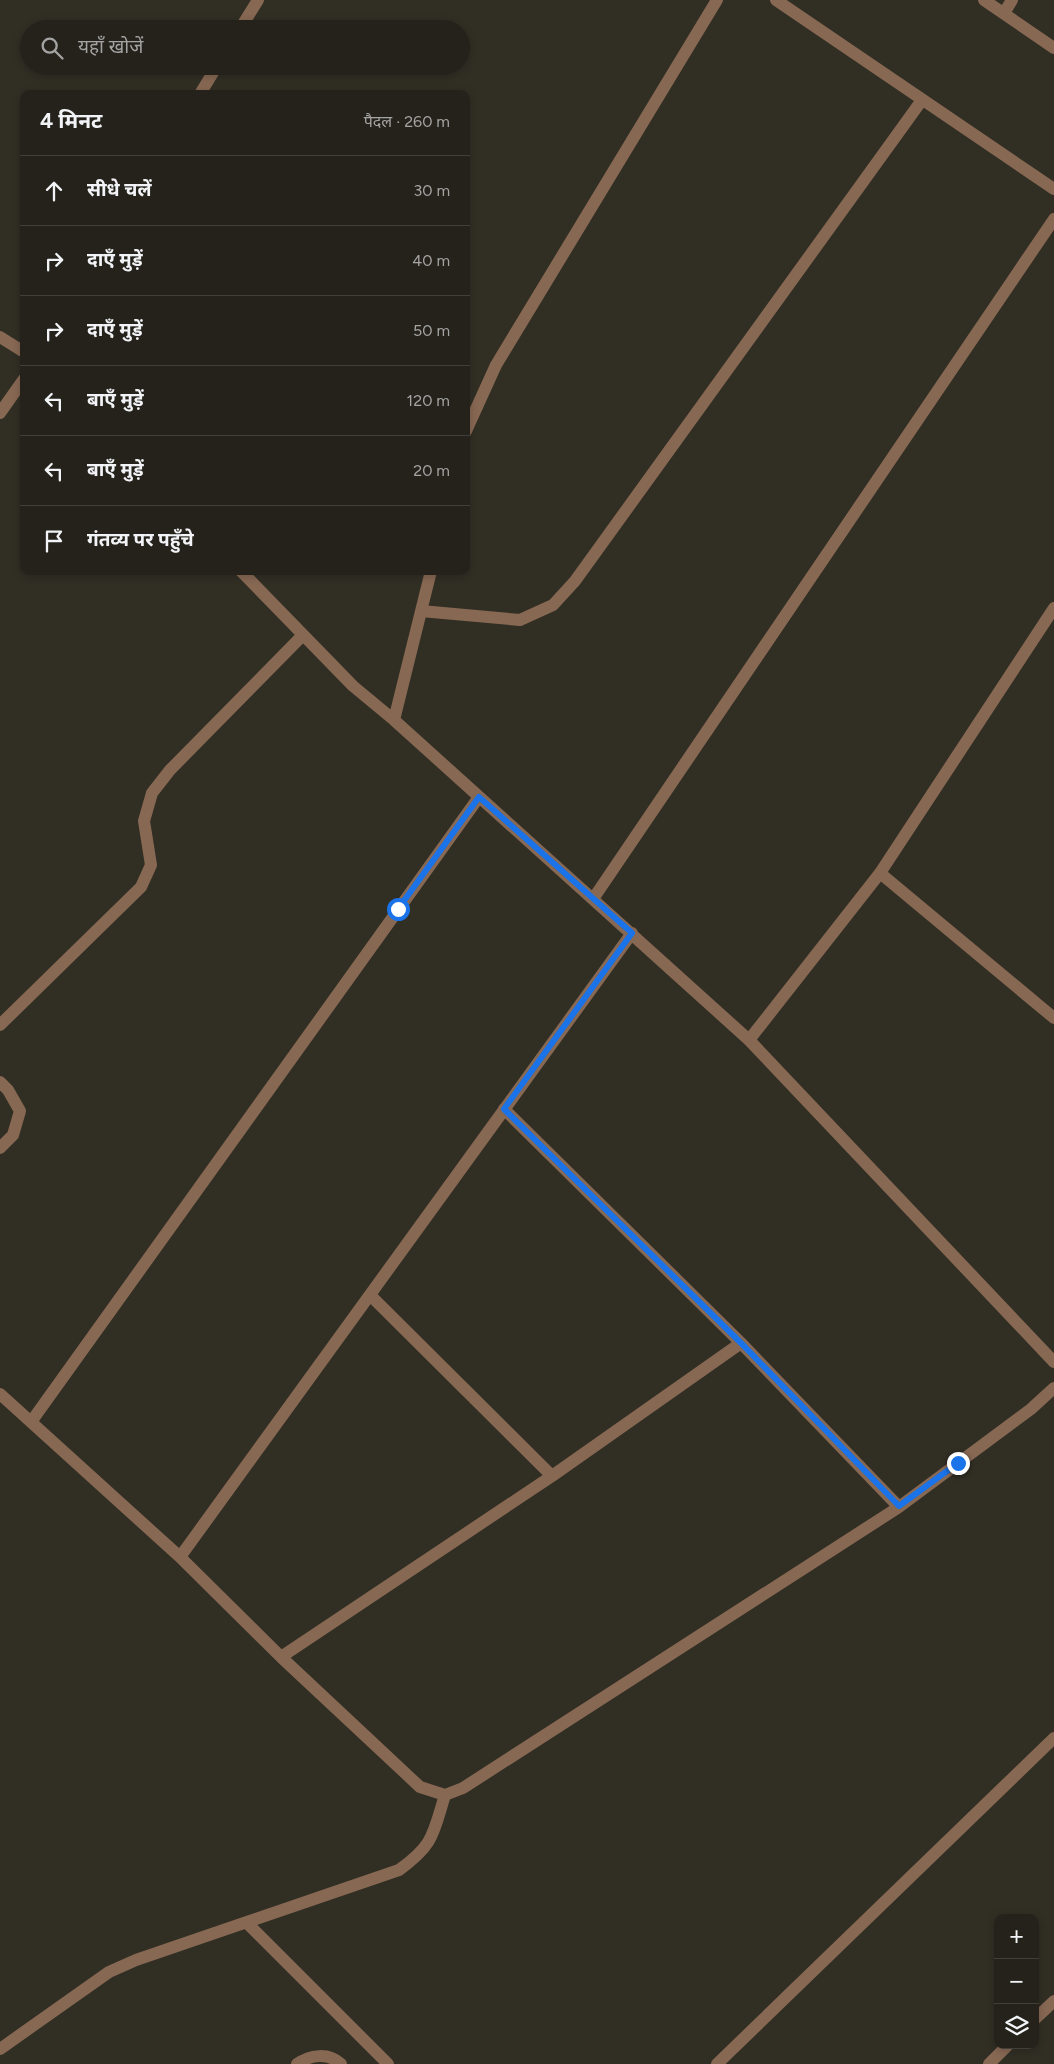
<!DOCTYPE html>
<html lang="hi">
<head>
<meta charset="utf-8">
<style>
  :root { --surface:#25221b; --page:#2d2a24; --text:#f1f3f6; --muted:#a3a4a3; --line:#423f3a }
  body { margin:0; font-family:Figtree,"Noto Sans Devanagari",sans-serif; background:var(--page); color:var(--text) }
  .controls { position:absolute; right:15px; bottom:15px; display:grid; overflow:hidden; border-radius:10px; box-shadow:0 2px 8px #0003 }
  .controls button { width:45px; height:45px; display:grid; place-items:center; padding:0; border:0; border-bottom:1px solid var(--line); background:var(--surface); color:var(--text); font:25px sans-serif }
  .stop { position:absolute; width:15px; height:15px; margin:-11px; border:4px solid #1a73e8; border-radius:50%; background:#fff }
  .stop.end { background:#1a73e8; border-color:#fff; box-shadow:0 1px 5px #0008 }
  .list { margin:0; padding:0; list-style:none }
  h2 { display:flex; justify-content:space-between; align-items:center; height:65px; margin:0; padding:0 20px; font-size:21px }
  h2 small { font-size:16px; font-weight:400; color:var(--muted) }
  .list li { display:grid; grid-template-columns:32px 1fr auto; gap:15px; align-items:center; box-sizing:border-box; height:70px; padding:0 20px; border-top:1px solid var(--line) }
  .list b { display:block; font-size:19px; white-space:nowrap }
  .list em { font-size:16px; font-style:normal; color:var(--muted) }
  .icon { flex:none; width:28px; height:28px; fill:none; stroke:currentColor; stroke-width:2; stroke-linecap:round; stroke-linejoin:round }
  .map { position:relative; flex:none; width:1054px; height:2064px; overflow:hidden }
  .search { position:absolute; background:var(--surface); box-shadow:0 2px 8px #0003; left:20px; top:20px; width:450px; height:55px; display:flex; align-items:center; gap:12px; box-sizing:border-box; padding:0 18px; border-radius:28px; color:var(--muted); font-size:19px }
  .panel { position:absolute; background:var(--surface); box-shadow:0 2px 8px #0003; left:20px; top:90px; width:450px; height:485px; border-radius:10px }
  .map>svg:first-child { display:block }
</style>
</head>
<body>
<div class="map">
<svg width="1054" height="2064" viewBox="0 0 1054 2064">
  <rect width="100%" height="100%" fill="#312e24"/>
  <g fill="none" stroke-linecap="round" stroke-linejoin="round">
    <path stroke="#876853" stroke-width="12" d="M776,0l278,189
      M984,0l70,48
      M1004,13l8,-13
      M240,29l18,-29
      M200,94l17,-28
      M0,337l24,15
      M0,413l24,-34
      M466,431l30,-66 221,-365
      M241,571l112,115 41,34 355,320 305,322
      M421,611l99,9 33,-15 22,-24 347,-481
      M394,720l37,-149
      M880,873l174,145
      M593,899l461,-680
      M0,1025l141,-138 10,-22 -7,-44 8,-28 18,-23 133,-135
      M749,1040l131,-167 174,-265
      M0,1082l8,8 12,21 -7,24 -13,13
      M504,1109l237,234 158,164
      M370,1295l182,181
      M0,1394l180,163 101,100 139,130 25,8 18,-7 436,-281 132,-98 23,-21
      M31,1422l448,-625
      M180,1557l452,-624
      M281,1657l271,-181 189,-133
      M247,1923l141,141
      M1035,2019l19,-18
      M0,2049l109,-77 27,-12 263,-90c35,-25 34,-36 46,-75
      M297,2064c13,-9 31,-12 44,0
      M717,2064l337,-326
      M989,2064l19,-19"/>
  </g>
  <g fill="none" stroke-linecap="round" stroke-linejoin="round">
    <path stroke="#1a73e8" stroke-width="6" d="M398,909l81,-112 153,136 -128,176 237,234 158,163 59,-43"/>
  </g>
</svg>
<div class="controls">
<button>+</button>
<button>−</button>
<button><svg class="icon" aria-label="layers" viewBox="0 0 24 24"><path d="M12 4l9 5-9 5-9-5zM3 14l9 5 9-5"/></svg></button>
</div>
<div class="stop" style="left:398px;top:909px"></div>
<div class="stop end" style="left:958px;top:1463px"></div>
<div class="search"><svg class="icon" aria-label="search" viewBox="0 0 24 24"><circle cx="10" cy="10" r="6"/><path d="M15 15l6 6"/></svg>यहाँ खोजें</div>
<section class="panel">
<h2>4 मिनट<small>पैदल · 260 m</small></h2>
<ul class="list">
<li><svg class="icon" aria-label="ahead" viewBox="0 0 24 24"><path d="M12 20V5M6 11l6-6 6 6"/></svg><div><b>सीधे चलें</b></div><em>30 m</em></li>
<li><svg class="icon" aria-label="right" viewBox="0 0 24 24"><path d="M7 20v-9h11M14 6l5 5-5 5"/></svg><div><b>दाएँ मुड़ें</b></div><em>40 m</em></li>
<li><svg class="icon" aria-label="right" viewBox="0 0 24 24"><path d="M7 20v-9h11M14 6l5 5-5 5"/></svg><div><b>दाएँ मुड़ें</b></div><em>50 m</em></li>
<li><svg class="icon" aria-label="left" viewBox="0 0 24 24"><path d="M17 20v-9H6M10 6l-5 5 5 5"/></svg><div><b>बाएँ मुड़ें</b></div><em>120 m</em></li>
<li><svg class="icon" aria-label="left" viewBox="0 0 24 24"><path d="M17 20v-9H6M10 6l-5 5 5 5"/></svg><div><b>बाएँ मुड़ें</b></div><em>20 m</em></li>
<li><svg class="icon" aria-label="arrive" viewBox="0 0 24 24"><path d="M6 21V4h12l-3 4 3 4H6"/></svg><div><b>गंतव्य पर पहुँचे</b></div></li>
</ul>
</section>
</div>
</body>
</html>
